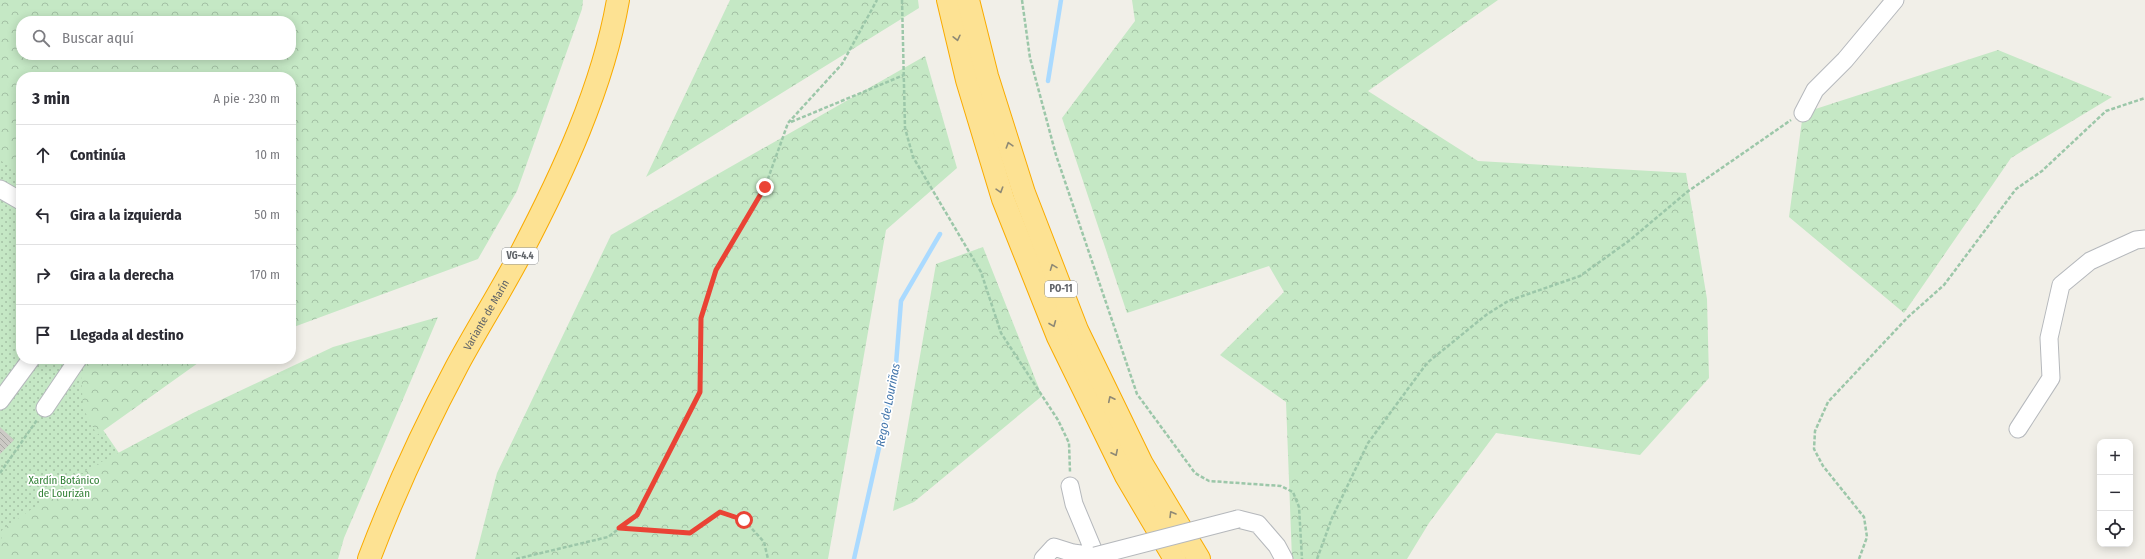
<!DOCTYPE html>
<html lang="es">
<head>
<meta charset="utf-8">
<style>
  :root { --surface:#fff; --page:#f2f2f3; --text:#2b2b33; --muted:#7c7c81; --line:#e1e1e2 }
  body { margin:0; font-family:"Fira Sans Condensed",sans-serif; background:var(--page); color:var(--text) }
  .controls { position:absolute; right:12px; bottom:12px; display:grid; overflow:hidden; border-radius:8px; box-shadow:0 2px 10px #0003 }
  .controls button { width:36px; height:36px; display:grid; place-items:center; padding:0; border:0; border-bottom:1px solid var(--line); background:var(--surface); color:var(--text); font:20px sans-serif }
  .stop { position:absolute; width:12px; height:12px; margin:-9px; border:3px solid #ea4335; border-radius:50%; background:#fff }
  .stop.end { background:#ea4335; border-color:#fff; box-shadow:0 1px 4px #0008 }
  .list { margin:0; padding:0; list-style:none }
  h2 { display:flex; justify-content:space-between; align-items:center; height:52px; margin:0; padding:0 16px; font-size:17px }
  h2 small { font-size:13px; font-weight:400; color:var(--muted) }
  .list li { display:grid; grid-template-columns:26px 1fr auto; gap:12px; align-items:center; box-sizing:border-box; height:60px; padding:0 16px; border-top:1px solid var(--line) }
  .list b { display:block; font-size:15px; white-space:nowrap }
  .list em { font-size:13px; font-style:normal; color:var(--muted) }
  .icon { flex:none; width:22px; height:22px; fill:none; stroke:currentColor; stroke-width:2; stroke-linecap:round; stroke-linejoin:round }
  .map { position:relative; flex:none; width:2145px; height:559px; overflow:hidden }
  .search { position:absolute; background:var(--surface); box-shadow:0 2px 10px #0003; left:16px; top:16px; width:280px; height:44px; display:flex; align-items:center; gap:10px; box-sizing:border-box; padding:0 14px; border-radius:16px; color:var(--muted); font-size:15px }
  .panel { position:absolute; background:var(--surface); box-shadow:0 2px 10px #0003; left:16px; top:72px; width:280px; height:292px; border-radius:16px }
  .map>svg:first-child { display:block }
</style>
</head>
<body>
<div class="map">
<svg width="2145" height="559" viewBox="0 0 2145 559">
  <defs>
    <pattern id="grass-dots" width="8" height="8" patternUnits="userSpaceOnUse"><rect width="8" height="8" fill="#c5e8c5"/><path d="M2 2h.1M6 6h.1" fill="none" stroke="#a3c0a4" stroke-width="1.8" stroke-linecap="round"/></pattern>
    <pattern id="forest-crowns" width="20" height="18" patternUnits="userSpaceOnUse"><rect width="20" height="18" fill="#c5e8c5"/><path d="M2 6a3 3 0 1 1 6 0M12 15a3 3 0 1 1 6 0" fill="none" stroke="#a3c0a4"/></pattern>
    <pattern id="building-back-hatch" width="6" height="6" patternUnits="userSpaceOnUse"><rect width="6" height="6" fill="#cccac5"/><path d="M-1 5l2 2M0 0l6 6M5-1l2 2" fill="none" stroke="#a9a8a4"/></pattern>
  </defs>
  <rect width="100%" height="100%" fill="#f1efe8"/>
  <path fill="url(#grass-dots)" d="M0,0l21,21v338h143l-74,52 102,148h-192z"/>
  <path fill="url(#forest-crowns)" fill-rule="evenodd" d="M0,0h583l-1,9 -65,182 -39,68 -187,69v-251h-270v98l-21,-15zM21,21h270v34h-270z
    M730,0h188l1,8 -273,169z
    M1132,0h366l-130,91 110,70 208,12 21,126 2,79 -69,77 -144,-22 -67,90 -22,36h-115l-6,-157 -66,-47 64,-63 -15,-26 -142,47 -65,-195 73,-97z
    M1998,50l114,47 -101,61 -107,155 -115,-96 14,-104z
    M925,56l32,112 -71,62 -58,329h-353l22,-86 114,-238z
    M983,247l59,149 -128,106 -21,9 43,-247z
    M438,317l-94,221 -6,21h-338l2,-29 88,-62 103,-55 140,-66z
    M89,359h120l-11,4 -101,72 -14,-27 -2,-34z"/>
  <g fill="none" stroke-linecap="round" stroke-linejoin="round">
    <path stroke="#aadaff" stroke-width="4.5" d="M1048,81l13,-81
      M854,559l41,-182 6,-76 39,-67"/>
  </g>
  <path fill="url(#building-back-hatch)" d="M0,427l14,13 -14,14z"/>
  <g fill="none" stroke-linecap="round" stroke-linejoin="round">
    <g stroke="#b5b8bc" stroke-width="19">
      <path id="minor" d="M1803,113l12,-23 30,-30 50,-60
        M0,189l21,12
        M0,401l31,-42
        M45,408l33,-49
        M2018,429l33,-51 -2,-40 12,-53 29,-24 46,-21 9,-1
        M1070,486l4,18 23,55
        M1238,519l20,5 19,22 7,13
        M1043,559l11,-12 19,6 22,3"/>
    </g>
    <g stroke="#f9ab00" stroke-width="24">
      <g id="highway">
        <path d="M948,0l19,80 36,119 55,138 68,139 49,83"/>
        <path d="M968,0l19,76 37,117 53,137 65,134 57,95"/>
        <path id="s1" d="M369,559c25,-66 55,-131 88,-193 21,-39 44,-75 64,-113 41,-78 82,-166 97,-253"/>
      </g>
    </g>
    <path stroke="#9cc7a9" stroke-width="2.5" stroke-dasharray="4 2" stroke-linecap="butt" d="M902,0l3,128 8,29 68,115 20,61 57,87 11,23 1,29
      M1022,0l8,58 26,97 81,239 58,79 14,8 72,5 12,6 6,15 3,52
      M791,122l113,-47
      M0,473l37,-53
      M620,528l70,5 30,-21 24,8 20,22 4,17
      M516,559l92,-22 29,-22 63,-123 1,-74 15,-48 49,-83 23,-64 54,-59 35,-64
      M1317,559l15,-41 36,-75 59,-80 59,-48 22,-14 72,-25 50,-36 57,-48 104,-72
      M1859,559l8,-22 -3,-20 -41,-51 -9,-17 1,-18 13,-29 80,-85 36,-32 72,-96 26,-18 64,-60 39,-13"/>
    <use href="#minor" stroke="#fff" stroke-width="17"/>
    <use href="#highway" stroke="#fde293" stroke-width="22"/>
    <g stroke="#b5b8bc" stroke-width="19" stroke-linecap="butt">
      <path id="minor-bridge" d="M1095,556l143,-37"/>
    </g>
    <use href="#minor-bridge" stroke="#fff" stroke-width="17"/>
  </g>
  <defs><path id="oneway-chevron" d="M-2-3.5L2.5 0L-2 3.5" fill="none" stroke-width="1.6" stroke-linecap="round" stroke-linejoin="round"/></defs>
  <g stroke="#8e8975">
    <use href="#oneway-chevron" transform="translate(957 38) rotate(77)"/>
    <use href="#oneway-chevron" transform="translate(1009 145) rotate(-107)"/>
    <use href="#oneway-chevron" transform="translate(1000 190) rotate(73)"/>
    <use href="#oneway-chevron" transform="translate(1053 267) rotate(-111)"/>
    <use href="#oneway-chevron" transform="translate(1053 324) rotate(68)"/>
    <use href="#oneway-chevron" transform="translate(1111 399) rotate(-116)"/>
    <use href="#oneway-chevron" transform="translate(1115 453) rotate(64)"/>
    <use href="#oneway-chevron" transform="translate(1172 514) rotate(-121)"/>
  </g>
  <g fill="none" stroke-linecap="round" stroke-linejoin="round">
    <path stroke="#ea4335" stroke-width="5" d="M744,520l-24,-8 -30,21 -71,-5 18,-13 63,-123 1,-74 15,-48 49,-83"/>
  </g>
  <g text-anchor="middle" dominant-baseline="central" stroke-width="3.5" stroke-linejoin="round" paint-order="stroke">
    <g fill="#fff" stroke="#8f9295" stroke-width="1">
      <rect x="502" y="248" width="36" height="16" rx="3"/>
      <rect x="1045" y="281" width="32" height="16" rx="3"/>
    </g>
    <g font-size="10" font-weight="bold" fill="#5f6368">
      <text x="520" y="256">VG-4.4</text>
      <text x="1061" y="289">PO-11</text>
    </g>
    <g font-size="11" fill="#5f6368" stroke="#fff">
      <text stroke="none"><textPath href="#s1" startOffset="271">Variante de Marín</textPath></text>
    </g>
    <g font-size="11" fill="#348238" stroke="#fff">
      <text x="64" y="480">Xardín Botánico<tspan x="64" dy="13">de Lourizán</tspan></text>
    </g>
    <g font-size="12" font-style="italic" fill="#4174aa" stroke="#fff">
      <text transform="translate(888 405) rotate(-79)">Rego de Louriñas</text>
    </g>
  </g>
</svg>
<div class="controls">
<button>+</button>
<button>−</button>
<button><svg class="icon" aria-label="locate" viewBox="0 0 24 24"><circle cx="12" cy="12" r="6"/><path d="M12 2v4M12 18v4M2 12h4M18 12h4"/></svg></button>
</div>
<div class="stop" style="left:744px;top:520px"></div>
<div class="stop end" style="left:765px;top:187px"></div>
<div class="search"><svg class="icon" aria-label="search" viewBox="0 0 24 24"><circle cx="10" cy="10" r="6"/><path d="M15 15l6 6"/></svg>Buscar aquí</div>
<section class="panel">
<h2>3 min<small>A pie · 230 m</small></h2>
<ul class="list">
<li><svg class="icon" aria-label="ahead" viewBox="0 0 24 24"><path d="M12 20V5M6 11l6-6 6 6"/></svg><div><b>Continúa</b></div><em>10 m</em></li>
<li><svg class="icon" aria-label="left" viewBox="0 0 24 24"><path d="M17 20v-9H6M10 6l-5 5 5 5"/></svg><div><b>Gira a la izquierda</b></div><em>50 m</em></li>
<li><svg class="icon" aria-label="right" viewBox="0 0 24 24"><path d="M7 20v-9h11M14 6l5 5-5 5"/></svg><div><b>Gira a la derecha</b></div><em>170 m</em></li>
<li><svg class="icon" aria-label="arrive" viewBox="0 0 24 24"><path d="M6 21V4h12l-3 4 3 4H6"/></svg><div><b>Llegada al destino</b></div></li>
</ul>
</section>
</div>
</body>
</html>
